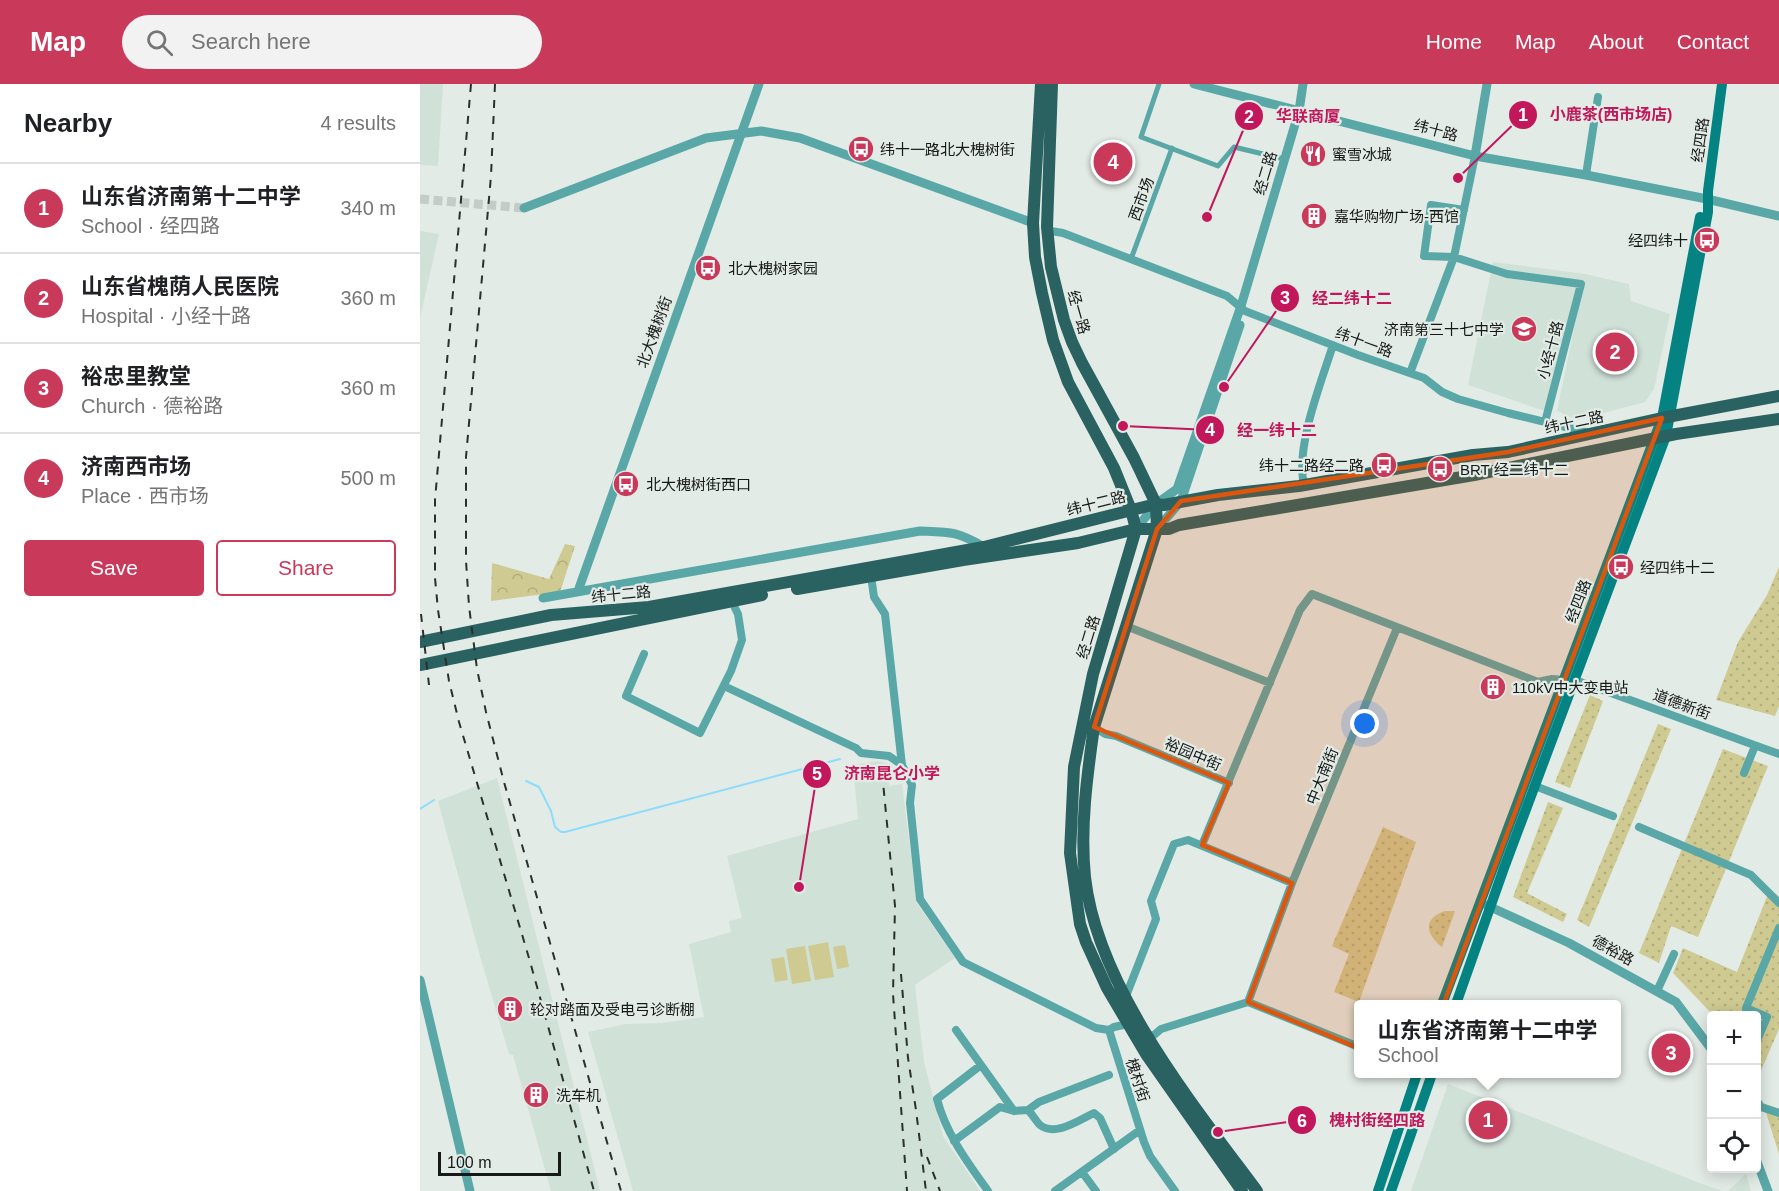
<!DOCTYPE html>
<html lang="en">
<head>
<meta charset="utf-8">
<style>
  :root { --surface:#fff; --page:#f2f2f2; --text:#202124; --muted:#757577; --line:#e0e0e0; --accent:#c9395a }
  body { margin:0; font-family:Arial,"Noto Sans SC",sans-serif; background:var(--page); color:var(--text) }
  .controls { position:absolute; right:18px; bottom:18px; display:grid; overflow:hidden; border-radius:6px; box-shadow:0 3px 15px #0003 }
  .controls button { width:54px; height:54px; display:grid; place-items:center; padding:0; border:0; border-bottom:2px solid var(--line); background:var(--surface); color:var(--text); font:30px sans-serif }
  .scale { position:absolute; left:18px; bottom:15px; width:123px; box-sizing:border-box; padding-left:6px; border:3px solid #161918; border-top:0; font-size:16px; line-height:21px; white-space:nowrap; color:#161918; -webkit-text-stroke:4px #e2ebe6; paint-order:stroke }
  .you { position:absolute; left:945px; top:640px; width:21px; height:21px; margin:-15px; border:4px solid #fff; border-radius:50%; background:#1a73e8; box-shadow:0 0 0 9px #1a73e833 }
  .badge { display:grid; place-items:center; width:39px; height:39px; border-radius:50%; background:var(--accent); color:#fff; font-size:20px; font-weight:700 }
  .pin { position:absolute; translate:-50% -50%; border:3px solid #fff; box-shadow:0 2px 6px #0006 }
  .popup { position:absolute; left:934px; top:916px; width:267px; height:78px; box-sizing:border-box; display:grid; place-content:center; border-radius:6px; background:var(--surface); filter:drop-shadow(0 2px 4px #0005); font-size:20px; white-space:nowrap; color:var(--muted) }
  .popup b { font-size:22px; color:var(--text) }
  .popup::after { content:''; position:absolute; left:50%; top:100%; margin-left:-12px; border:12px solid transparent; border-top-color:var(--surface) }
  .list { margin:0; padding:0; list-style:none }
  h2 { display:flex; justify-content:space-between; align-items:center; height:78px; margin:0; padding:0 24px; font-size:26px }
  h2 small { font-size:20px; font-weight:400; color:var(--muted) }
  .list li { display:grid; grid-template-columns:39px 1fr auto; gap:18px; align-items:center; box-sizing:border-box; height:90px; padding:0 24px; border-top:2px solid var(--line) }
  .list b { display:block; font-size:22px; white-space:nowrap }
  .list p { margin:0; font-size:20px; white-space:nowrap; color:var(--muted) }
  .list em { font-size:20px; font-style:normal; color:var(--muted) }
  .actions { display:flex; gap:12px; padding:18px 24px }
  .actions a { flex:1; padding:14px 0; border:2px solid var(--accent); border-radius:6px; text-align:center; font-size:21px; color:var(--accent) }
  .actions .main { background:var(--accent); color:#fff }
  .icon { flex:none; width:33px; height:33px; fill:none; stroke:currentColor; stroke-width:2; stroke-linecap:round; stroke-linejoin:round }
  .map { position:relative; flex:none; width:1359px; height:1107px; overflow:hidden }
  header { display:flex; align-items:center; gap:36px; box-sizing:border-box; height:84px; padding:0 30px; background:var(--accent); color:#fff }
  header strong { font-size:28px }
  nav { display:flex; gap:33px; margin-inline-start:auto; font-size:21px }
  .search { width:420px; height:54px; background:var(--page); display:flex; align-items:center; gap:15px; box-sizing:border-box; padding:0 21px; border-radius:33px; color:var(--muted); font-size:22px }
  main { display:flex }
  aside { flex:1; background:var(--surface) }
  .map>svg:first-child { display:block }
</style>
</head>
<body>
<header>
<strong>Map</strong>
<div class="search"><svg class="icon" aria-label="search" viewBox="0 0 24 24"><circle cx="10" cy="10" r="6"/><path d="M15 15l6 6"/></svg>Search here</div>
<nav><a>Home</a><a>Map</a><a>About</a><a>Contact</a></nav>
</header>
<main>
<aside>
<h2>Nearby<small>4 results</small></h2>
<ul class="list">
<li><span class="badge">1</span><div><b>山东省济南第十二中学</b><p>School · 经四路</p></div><em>340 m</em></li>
<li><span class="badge">2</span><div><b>山东省槐荫人民医院</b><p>Hospital · 小经十路</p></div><em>360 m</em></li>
<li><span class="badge">3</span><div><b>裕忠里教堂</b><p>Church · 德裕路</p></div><em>360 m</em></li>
<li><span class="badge">4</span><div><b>济南西市场</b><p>Place · 西市场</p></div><em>500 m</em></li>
</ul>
<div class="actions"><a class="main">Save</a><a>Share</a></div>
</aside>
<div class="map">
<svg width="1359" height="1107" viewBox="0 0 1359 1107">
  <defs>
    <pattern id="park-crowns" width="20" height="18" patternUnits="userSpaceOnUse" patternTransform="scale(1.5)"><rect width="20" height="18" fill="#cfca91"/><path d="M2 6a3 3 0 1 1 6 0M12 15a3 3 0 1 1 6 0" fill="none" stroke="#b1ad7c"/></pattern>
    <pattern id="garden-dots" width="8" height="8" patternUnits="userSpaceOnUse" patternTransform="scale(1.5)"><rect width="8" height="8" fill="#cfca91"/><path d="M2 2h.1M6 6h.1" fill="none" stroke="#b1ad7c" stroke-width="1.8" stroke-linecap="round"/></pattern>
  </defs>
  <rect width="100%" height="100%" fill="#e2ebe6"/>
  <path fill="#d0e1d8" d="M0,0h23l-5,82 -18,-1z
    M0,147l19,3 -19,84z
    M1073,178l92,12 44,10 2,17 39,13 -16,75 -9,13 -68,18 -20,-9 26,-126 -38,126 -77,-26z
    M458,677l10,3 1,22 13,-2 15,119 38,55 -40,27 9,77 19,74 37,55h-347l-45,-159 38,-8 36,-1 42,-6 -15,-73 42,-12 -2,-11 13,-3 -15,-62 131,-37 -5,-54z
    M77,694l103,413h-49l-38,-136 -4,-1 -29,-98 -42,-155z
    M1028,1000l257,101 18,6h-312z
    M1326,1090l5,17h-23z"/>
  <path fill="url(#park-crowns)" d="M145,460l10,2 -15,46 -69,9 1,-38 57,16z"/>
  <path fill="url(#garden-dots)" d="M1359,483v139l-4,10 -59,-16 22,-58 29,-47z
    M1170,611l13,6 -33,87 -15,-6z
    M1238,640l13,5 -82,198 -12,-7z
    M1303,665l45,17 -70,171 -27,-11 -12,37 -20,-10z
    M1128,718l15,6 -36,85 40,21 -4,8 -50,-25z
    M963,743l33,15 -57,160 -25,-10 15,-38 -17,-8z
    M1348,810l11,13v122l-22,51 -1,-64 -43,-1 -40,-42 10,-25 54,24z
    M1025,827h10l-13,36c-16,-13 -20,-28 3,-36z
    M1343,1019l16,6v45z"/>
  <path fill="#cfca91" d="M408,858l6,35 -19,3 -7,-34z
    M425,861l4,22 -12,2 -4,-22z
    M385,862l6,35 -19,3 -6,-35z
    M364,873l4,23 -13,2 -4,-23z"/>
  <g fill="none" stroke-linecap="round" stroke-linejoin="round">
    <path stroke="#8ddcfc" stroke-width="2" d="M106,697l13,6 12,24 4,16 6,5h4l275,-73
      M0,725l14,-9"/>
    <path stroke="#c3ccc7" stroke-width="9" stroke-dasharray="9 4.5" stroke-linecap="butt" d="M0,115l104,9"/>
    <path stroke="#59a7a7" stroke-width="5" d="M739,0l-18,53 77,29 16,-19 50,12
      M711,175l41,-111"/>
    <path stroke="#59a7a7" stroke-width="8" d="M1166,91l12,-78
      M1044,126l-33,-5 -7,51 30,1 53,17 74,10 -36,138
      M626,143l5,4 12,2 164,63 18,15 113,44 66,23 18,14 16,7 50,14 78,19
      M990,289l44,-116 21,-101
      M884,401c-9,-38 17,-102 29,-140
      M451,492l3,21 11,17 17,151 10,20 -2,18 10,96 43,63 133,66 13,2
      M706,542l144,57
      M224,570l-18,42 74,37 31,-62 11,-31 -4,-26 -3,-6
      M1155,596l204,74
      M304,602l132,62 5,5 28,3 13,9
      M674,643l11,7 11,2 113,47
      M1324,689l11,-27
      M1115,702l78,30
      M1219,743l112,48 28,28
      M782,761l98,-235 12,-16 226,88 14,-3 12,1
      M1237,907l17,-37
      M706,912l30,-77 -5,-18 23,-57 14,-4 104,43
      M828,918l44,-119 105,-255
      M828,918l111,45
      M708,940l-14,3 -5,3 35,112 6,14 25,35
      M536,946l58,81
      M729,952l5,-1 7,-6 87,-27
      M1336,959l11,-26 -21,-9 33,-80
      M561,981l-44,34c9,35 31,64 51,92
      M1336,1015l5,8 18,6
      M608,1026c4,4 8,11 12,15 15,12 39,-5 54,-12l6,5 14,31
      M534,1057l46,-34 14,4 14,-1 11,-8 70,-27
      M662,1088l14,19
      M635,1107l85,-61"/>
    <path stroke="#59a7a7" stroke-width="9" d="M774,0l281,72 111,19 121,24 72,17
      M1055,72l12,-72
      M104,124l182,-70 55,-7 39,7 233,85
      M716,445l20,-25 21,-15 64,-183 58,-195 4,-27
      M737,445l24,-28 59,-176
      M158,507l181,-507
      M123,514l377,-67c30,1 37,0 64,16
      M1066,821l83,38 107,59 36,48
      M0,896l50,211
      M1336,1075l12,32"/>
    <path stroke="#058383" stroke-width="10" d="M1022,920l220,-586 38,-201
      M1036,920l48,-136 162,-432 42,-224v-21l14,-107
      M958,1107l39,-117
      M971,1107l41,-117"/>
    <path stroke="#2a6161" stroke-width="12" d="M621,0l-8,139 2,34 7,36 11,47 15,42 46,86 17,42 5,19
      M632,0l-5,143 4,40 13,53 8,22 10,21 52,95 22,46 1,25 -63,198c-7,49 -14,101 -9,150 12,110 108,228 172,314
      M716,445l-43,145 -19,93 -4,86 10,71 6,18 21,46 39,66 96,137
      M377,505l166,-29 115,-17 58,-14h33l10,-4 295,-50 202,-41 103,-15
      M0,558l131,-27 98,-8 335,-60 172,-43 8,1 54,-10 81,-9 174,-31 35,-3 154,-34 117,-22
      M0,581l342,-70"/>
    <path stroke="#2b2f2e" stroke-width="2" stroke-dasharray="8 8" stroke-linecap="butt" d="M51,0l-36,416v78l3,32 11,71 10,41 70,236 65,233
      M75,0l-4,92 -25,281v104l3,45 8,63 9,43 18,70 117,409
      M1,530l8,71
      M462,688l13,134 -2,88 14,197
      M481,890l7,84 8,52 10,81
      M507,1073l13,34"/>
  </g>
  <path fill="#de560d" fill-opacity="0.2" stroke="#de560d" stroke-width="4.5" stroke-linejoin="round" d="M1242,334l-244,655 -170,-71 44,-119 -90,-38 27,-62 -135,-56 63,-198 24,-28 327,-49z"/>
  <defs>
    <g id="bus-disc" transform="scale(1.35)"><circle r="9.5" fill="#c9395a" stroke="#e2ebe6"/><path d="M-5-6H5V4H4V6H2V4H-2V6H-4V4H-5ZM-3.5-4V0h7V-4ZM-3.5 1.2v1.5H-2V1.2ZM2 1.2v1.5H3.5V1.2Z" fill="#fff"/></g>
    <g id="restaurant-disc" transform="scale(1.35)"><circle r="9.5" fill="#c9395a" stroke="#e2ebe6"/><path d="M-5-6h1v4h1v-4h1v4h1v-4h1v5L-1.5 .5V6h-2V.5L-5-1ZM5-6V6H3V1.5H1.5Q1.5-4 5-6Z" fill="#fff"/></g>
    <g id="building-disc" transform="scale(1.35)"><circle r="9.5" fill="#c9395a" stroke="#e2ebe6"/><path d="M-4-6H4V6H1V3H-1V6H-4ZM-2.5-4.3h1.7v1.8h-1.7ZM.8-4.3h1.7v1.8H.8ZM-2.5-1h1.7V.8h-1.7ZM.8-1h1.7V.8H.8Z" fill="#fff"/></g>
    <g id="school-disc" transform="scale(1.35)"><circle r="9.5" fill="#c9395a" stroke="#e2ebe6"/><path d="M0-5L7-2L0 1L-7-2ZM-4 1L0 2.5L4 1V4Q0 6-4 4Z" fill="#fff"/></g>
  </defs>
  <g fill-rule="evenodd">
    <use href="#bus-disc" x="441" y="65"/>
    <use href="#restaurant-disc" x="893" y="70"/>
    <use href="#building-disc" x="894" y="132"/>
    <use href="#bus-disc" x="1287" y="156"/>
    <use href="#bus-disc" x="288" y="184"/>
    <use href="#school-disc" x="1104" y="245"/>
    <use href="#bus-disc" x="964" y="381"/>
    <use href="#bus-disc" x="1020" y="385"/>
    <use href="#bus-disc" x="206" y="400"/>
    <use href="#bus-disc" x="1201" y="483"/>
    <use href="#building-disc" x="1073" y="603"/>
    <use href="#building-disc" x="90" y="925"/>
    <use href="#building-disc" x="116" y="1011"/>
  </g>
  <g text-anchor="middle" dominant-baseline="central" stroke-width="4.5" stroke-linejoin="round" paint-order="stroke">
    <g font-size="15" fill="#161918" stroke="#e2ebe6">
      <text transform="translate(1016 46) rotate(15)">纬十路</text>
      <text transform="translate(1280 56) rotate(-82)">经四路</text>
      <text transform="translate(845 89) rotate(-73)">经二路</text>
      <text transform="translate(721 115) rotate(-70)">西市场</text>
      <text transform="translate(659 228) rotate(74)">经一路</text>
      <text transform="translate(234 248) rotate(-70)">北大槐树街</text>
      <text transform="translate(944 258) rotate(20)">纬十一路</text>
      <text transform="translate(1130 266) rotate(-75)">小经十路</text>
      <text transform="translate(1154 338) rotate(-12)">纬十二路</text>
      <text transform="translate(676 419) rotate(-14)">纬十二路</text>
      <text transform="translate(201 510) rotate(-6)">纬十二路</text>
      <text transform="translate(1158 517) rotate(-69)">经四路</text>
      <text transform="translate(668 553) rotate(-73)">经二路</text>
      <text transform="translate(1262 620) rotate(20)">道德新街</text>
      <text transform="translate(773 670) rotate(23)">裕园中街</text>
      <text transform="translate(902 692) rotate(-68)">中大南街</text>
      <text transform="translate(1193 866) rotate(29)">德裕路</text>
      <text transform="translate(718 996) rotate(72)">槐村街</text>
    </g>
    <g font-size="15" fill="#161918" stroke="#e2ebe6" text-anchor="start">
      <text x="460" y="65">纬十一路北大槐树街</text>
      <text x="912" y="70">蜜雪冰城</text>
      <text x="914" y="132">嘉华购物广场-西馆</text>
      <text x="1268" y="156" text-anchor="end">经四纬十</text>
      <text x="308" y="184">北大槐树家园</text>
      <text x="1084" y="245" text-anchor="end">济南第三十七中学</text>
      <text x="944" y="381" text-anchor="end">纬十二路经二路</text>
      <text x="1040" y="385">BRT 经二纬十二</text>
      <text x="226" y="400">北大槐树街西口</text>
      <text x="1220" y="483">经四纬十二</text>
      <text x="1092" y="603">110kV中大变电站</text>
      <text x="110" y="925">轮对踏面及受电弓诊断棚</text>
      <text x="136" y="1011">洗车机</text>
    </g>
  </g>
  <path fill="none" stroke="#c2185b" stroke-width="2" d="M1038 94L1103 31M787 133L829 32M804 303L865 214M703 342L790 346M379 803L397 690M798 1048L882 1036"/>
  <g fill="#c2185b" stroke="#e2ebe6" stroke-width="2">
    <circle cx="1038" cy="94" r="6"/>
    <circle cx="787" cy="133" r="6"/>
    <circle cx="804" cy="303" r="6"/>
    <circle cx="703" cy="342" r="6"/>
    <circle cx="379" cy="803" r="6"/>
    <circle cx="798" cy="1048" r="6"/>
    <circle cx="1103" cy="31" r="15"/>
    <circle cx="829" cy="32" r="15"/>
    <circle cx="865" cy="214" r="15"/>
    <circle cx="790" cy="346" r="15"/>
    <circle cx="397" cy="690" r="15"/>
    <circle cx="882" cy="1036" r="15"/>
  </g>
  <g font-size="18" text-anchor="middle" font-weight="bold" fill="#fff">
    <text x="1103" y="37">1</text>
    <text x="829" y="39">2</text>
    <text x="865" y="220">3</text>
    <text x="790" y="352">4</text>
    <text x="397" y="696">5</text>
    <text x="882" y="1043">6</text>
  </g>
  <g font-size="16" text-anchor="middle" font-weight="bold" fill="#c2185b" stroke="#e2ebe6" stroke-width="4.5" stroke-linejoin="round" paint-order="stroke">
    <text x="1191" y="36">小鹿茶(西市场店)</text>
    <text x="888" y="38">华联商厦</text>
    <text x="932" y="220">经二纬十二</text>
    <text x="857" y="352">经一纬十二</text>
    <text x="472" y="695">济南昆仑小学</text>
    <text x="957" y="1042">槐村街经四路</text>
  </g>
</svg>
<div class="controls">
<button>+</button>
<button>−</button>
<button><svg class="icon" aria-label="locate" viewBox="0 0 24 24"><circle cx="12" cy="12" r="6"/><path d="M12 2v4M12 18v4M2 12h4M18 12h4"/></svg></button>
</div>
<div class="scale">100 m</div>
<div class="you"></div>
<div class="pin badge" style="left:1068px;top:1036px">1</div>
<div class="popup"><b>山东省济南第十二中学</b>School</div>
<div class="pin badge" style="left:1195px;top:268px">2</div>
<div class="pin badge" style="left:1251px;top:969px">3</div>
<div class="pin badge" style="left:693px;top:78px">4</div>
</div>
</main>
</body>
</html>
